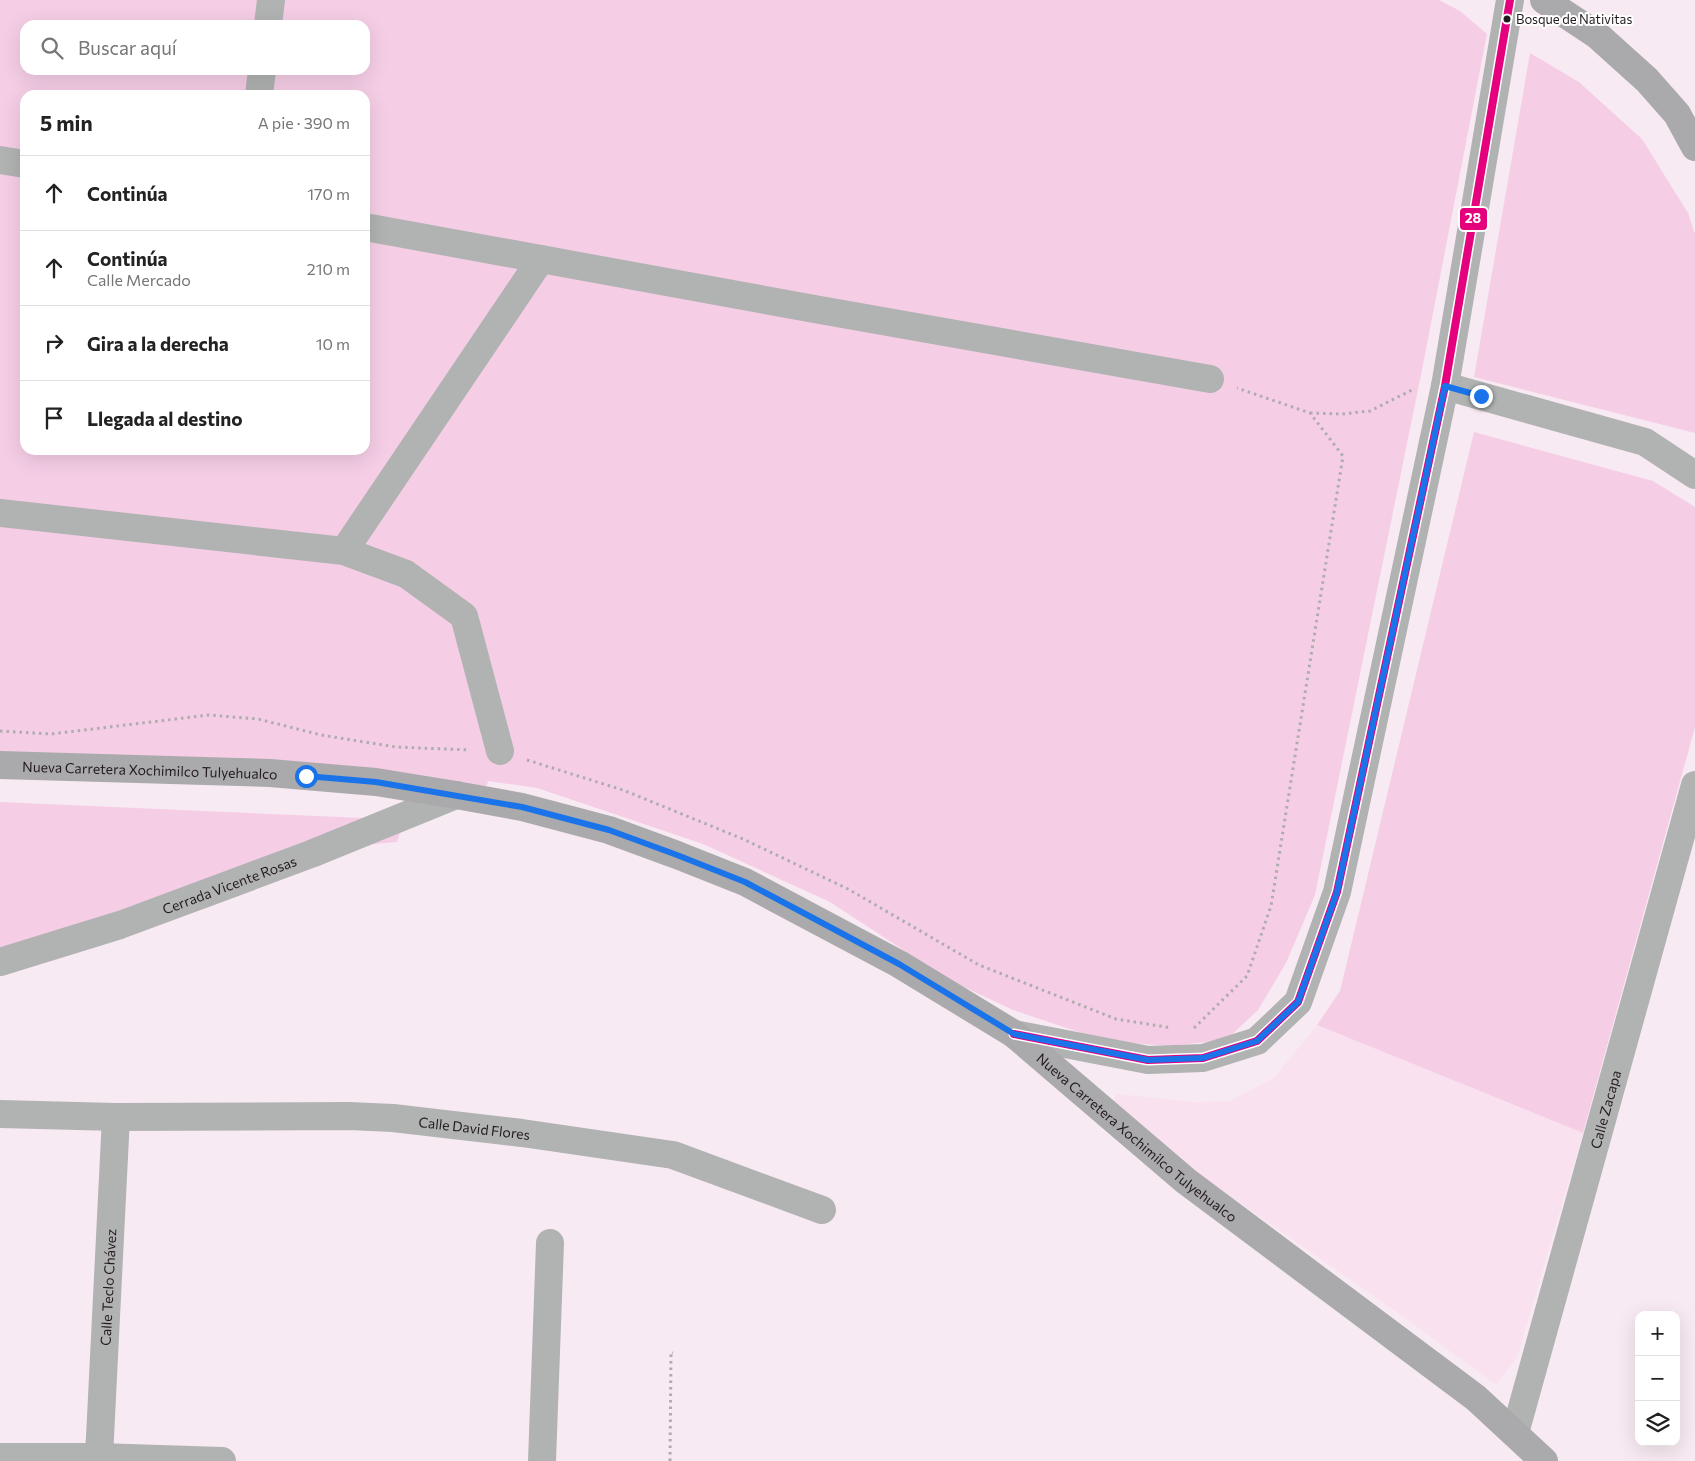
<!DOCTYPE html>
<html lang="es">
<head>
<meta charset="utf-8">
<style>
  :root { --surface:#fff; --page:#f2f2f2; --text:#222; --muted:#767676; --line:#e0e0e0 }
  body { margin:0; font-family:Commissioner,sans-serif; background:var(--page); color:var(--text) }
  .controls { position:absolute; right:15px; bottom:15px; display:grid; overflow:hidden; border-radius:10px; box-shadow:0 5px 20px #0002 }
  .controls button { width:45px; height:45px; display:grid; place-items:center; padding:0; border:0; border-bottom:1px solid var(--line); background:var(--surface); color:var(--text); font:25px sans-serif }
  .stop { position:absolute; width:15px; height:15px; margin:-11px; border:4px solid #1a73e8; border-radius:50%; background:#fff }
  .stop.end { background:#1a73e8; border-color:#fff; box-shadow:0 1px 5px #0008 }
  .list { margin:0; padding:0; list-style:none }
  h2 { display:flex; justify-content:space-between; align-items:center; height:65px; margin:0; padding:0 20px; font-size:21px }
  h2 small { font-size:16px; font-weight:400; color:var(--muted) }
  .list li { display:grid; grid-template-columns:32px 1fr auto; gap:15px; align-items:center; box-sizing:border-box; height:75px; padding:0 20px; border-top:1px solid var(--line) }
  .list b { display:block; font-size:19px; white-space:nowrap }
  .list p { margin:0; font-size:16px; white-space:nowrap; color:var(--muted) }
  .list em { font-size:16px; font-style:normal; color:var(--muted) }
  .icon { flex:none; width:28px; height:28px; fill:none; stroke:currentColor; stroke-width:2; stroke-linecap:round; stroke-linejoin:round }
  .map { position:relative; flex:none; width:1695px; height:1461px; overflow:hidden }
  .search { position:absolute; background:var(--surface); box-shadow:0 5px 20px #0002; left:20px; top:20px; width:350px; height:55px; display:flex; align-items:center; gap:12px; box-sizing:border-box; padding:0 18px; border-radius:15px; color:var(--muted); font-size:19px }
  .panel { position:absolute; background:var(--surface); box-shadow:0 5px 20px #0002; left:20px; top:90px; width:350px; height:365px; border-radius:15px }
  .map>svg:first-child { display:block }
</style>
</head>
<body>
<div class="map">
<svg width="1695" height="1461" viewBox="0 0 1695 1461">
  <rect width="100%" height="100%" fill="#f8eaf2"/>
  <path fill="#fae1f0" d="M1317,1025l266,108 -66,225 -21,27 -94,-69 -196,-137 -95,-75 6,-10 77,8 35,-1 45,-23z"/>
  <path fill="#f5cee6" fill-rule="evenodd" d="M0,0h1439l21,11 27,23 -64,331 -108,530 -29,68 -28,47 -32,30 -57,6 -64,-5 -92,-31 -64,-30 -119,-78 -127,-58 -166,-56 -49,-7 -1,4 -7,4 -480,-31zM25,25h340v45h-340zM25,95h340v355h-340z
    M1530,53l49,29 63,57 46,74 7,21v199l-221,-56z
    M1474,432l179,49 42,26v220l-112,406 -266,-108 23,-34z
    M0,802l363,16 40,5 -6,19 -35,3 -153,62 -108,37 -101,27z"/>
  <g fill="none" stroke-linecap="round" stroke-linejoin="round">
    <path stroke="#aeacad" stroke-width="3" stroke-dasharray="2.5 4" stroke-linecap="butt" d="M1310,413l32,1 28,-3 44,-22
      M0,731l51,3 158,-19 49,4 63,16 75,12 74,3
      M527,760l96,30 120,49 105,50 131,76 137,54 56,9
      M1194,1028l53,-52 24,-70 72,-450 -33,-43 -73,-25
      M670,1461l1,-109 2,1"/>
    <g stroke="#b1b3b3" stroke-width="28">
      <path d="M268,25l3,-25"/>
      <path d="M259,95l3,-25"/>
      <path d="M0,160l25,4"/>
      <path d="M365,227l455,83 390,69"/>
      <path d="M1445,386l200,56 50,33"/>
      <path d="M0,513l344,38 62,23 58,42 36,135"/>
      <path d="M344,551l197,-292"/>
      <path id="s1" d="M0,962l120,-37 191,-71 145,-59"/>
      <path d="M1014,1034l134,26 55,-2 54,-17 41,-39 39,-110 108,-506 65,-386"/>
      <path id="s2" d="M0,1114l116,3 233,-1 44,2 129,15 151,22 149,55"/>
      <path id="s3" d="M1515,1433l180,-648"/>
      <path d="M0,1457h99l123,4"/>
      <path id="s4" d="M99,1457l17,-340"/>
      <path d="M542,1461l8,-218"/>
    </g>
    <g stroke="#aaaaac" stroke-width="28">
      <path d="M1544,0l53,35 50,45 30,34 18,33"/>
      <path id="s5" d="M0,765l270,8 106,9 80,13 66,12 87,23 68,25 68,27 154,82 115,70 172,147 290,217 68,63"/>
    </g>
    <g stroke="#fff" stroke-width="11">
      <path id="bus-1" d="M1014,1034l134,26 55,-2 54,-17 41,-39 39,-110 108,-506 65,-386"/>
    </g>
    <use href="#bus-1" stroke="#e5007d" stroke-width="8"/>
  </g>
  <g fill="none" stroke-linecap="round" stroke-linejoin="round">
    <path stroke="#1a73e8" stroke-width="6" d="M306,776l70,6 146,25 87,23 68,25 68,27 68,36 86,46 115,70 134,26 55,-2 54,-17 41,-39 39,-110 108,-506 36,10"/>
  </g>
  <circle fill="#231a1f" stroke="#fff" stroke-width="2" cx="1507" cy="19" r="4.5"/>
  <g text-anchor="middle" dominant-baseline="central" stroke-width="4" stroke-linejoin="round" paint-order="stroke">
    <g font-size="13" fill="#231a1f" stroke="#fff" text-anchor="start">
      <text x="1516" y="19">Bosque de Nativitas</text>
    </g>
    <g font-size="14" fill="#231a1f" stroke="#fff">
      <text stroke="none"><textPath href="#s5" startOffset="150">Nueva Carretera Xochimilco Tulyehualco</textPath></text>
      <text stroke="none"><textPath href="#s1" startOffset="242">Cerrada Vicente Rosas</textPath></text>
      <text stroke="none"><textPath href="#s3" startOffset="336">Calle Zacapa</textPath></text>
      <text stroke="none"><textPath href="#s2" startOffset="475">Calle David Flores</textPath></text>
      <text stroke="none"><textPath href="#s5" startOffset="1230">Nueva Carretera Xochimilco Tulyehualco</textPath></text>
      <text stroke="none"><textPath href="#s4" startOffset="170">Calle Teclo Chávez</textPath></text>
    </g>
  </g>
  <rect stroke="#fff" stroke-width="2" x="1459" y="207" width="29" height="24" rx="5" fill="#e5007d"/>
  <g font-size="14" text-anchor="middle" font-weight="bold" fill="#fff">
    <text x="1473" y="223">28</text>
  </g>
</svg>
<div class="controls">
<button>+</button>
<button>−</button>
<button><svg class="icon" aria-label="layers" viewBox="0 0 24 24"><path d="M12 4l9 5-9 5-9-5zM3 14l9 5 9-5"/></svg></button>
</div>
<div class="stop" style="left:306px;top:776px"></div>
<div class="stop end" style="left:1481px;top:396px"></div>
<div class="search"><svg class="icon" aria-label="search" viewBox="0 0 24 24"><circle cx="10" cy="10" r="6"/><path d="M15 15l6 6"/></svg>Buscar aquí</div>
<section class="panel">
<h2>5 min<small>A pie · 390 m</small></h2>
<ul class="list">
<li><svg class="icon" aria-label="ahead" viewBox="0 0 24 24"><path d="M12 20V5M6 11l6-6 6 6"/></svg><div><b>Continúa</b></div><em>170 m</em></li>
<li><svg class="icon" aria-label="ahead" viewBox="0 0 24 24"><path d="M12 20V5M6 11l6-6 6 6"/></svg><div><b>Continúa</b><p>Calle Mercado</p></div><em>210 m</em></li>
<li><svg class="icon" aria-label="right" viewBox="0 0 24 24"><path d="M7 20v-9h11M14 6l5 5-5 5"/></svg><div><b>Gira a la derecha</b></div><em>10 m</em></li>
<li><svg class="icon" aria-label="arrive" viewBox="0 0 24 24"><path d="M6 21V4h12l-3 4 3 4H6"/></svg><div><b>Llegada al destino</b></div></li>
</ul>
</section>
</div>
</body>
</html>
